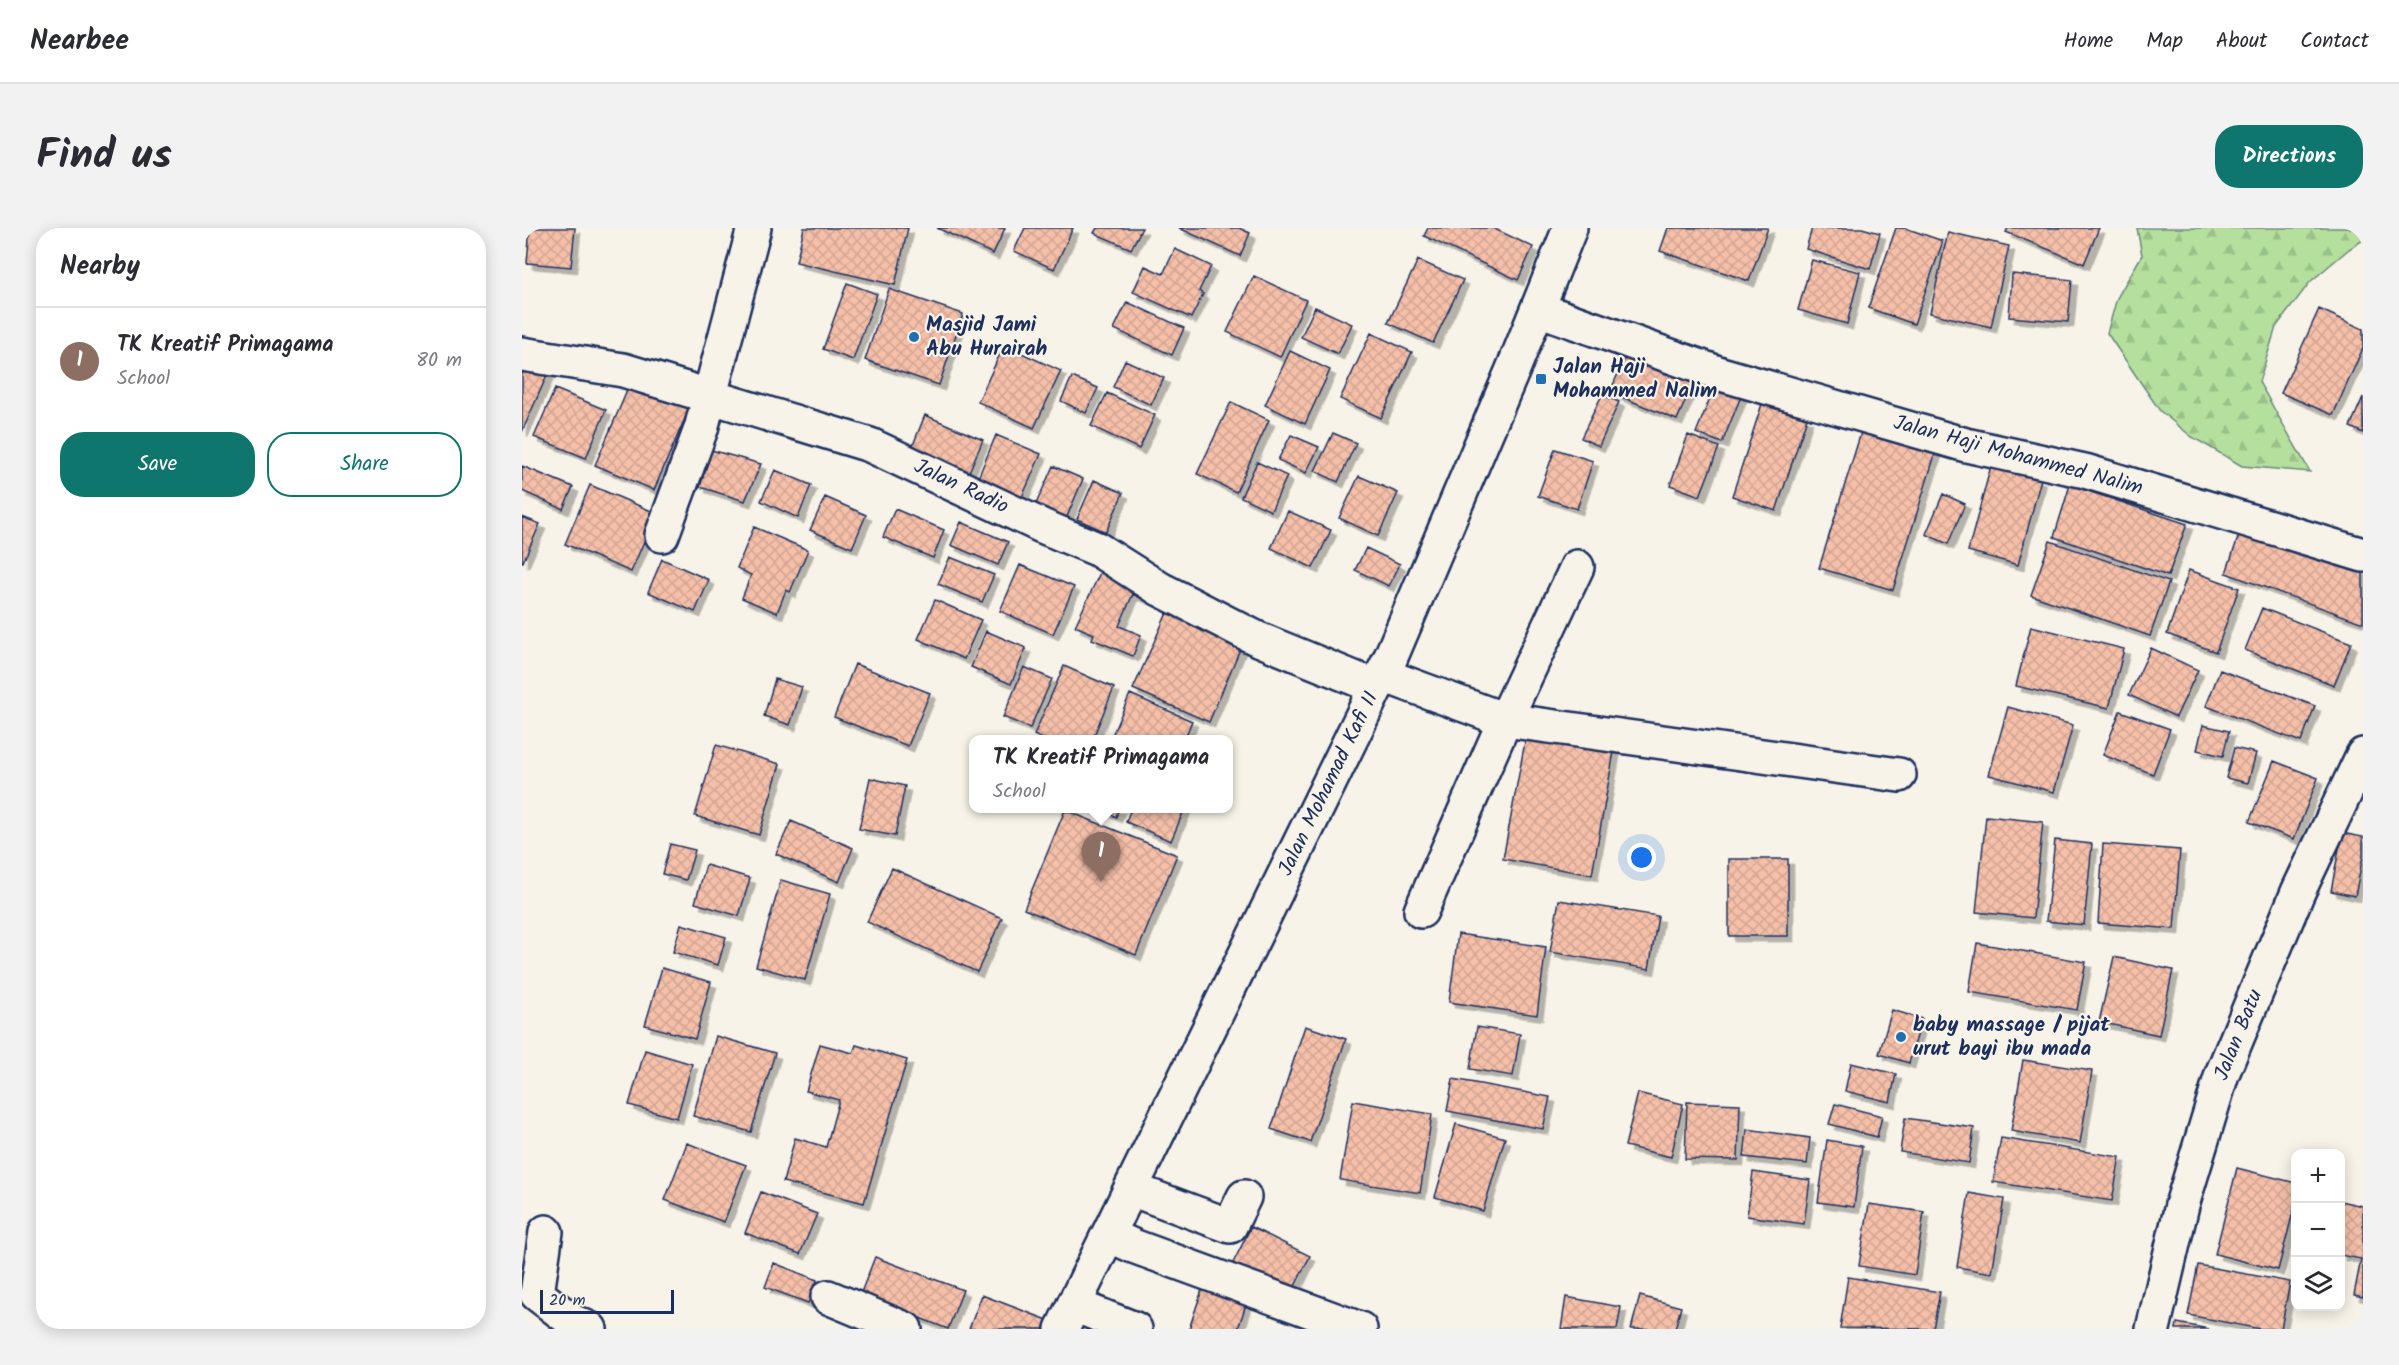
<!DOCTYPE html>
<html lang="en">
<head>
<meta charset="utf-8">
<style>
  :root { --surface:#fff; --page:#f2f2f3; --text:#2b2b33; --muted:#7c7c81; --line:#e1e1e2; --accent:#0f766e }
  body { margin:0; font-family:Kalam,sans-serif; background:var(--page); color:var(--text) }
  .controls { position:absolute; right:18px; bottom:18px; display:grid; overflow:hidden; border-radius:12px; box-shadow:0 3px 15px #0003 }
  .controls button { width:54px; height:54px; display:grid; place-items:center; padding:0; border:0; border-bottom:2px solid var(--line); background:var(--surface); color:var(--text); font:30px sans-serif }
  .scale { position:absolute; left:18px; bottom:15px; width:134px; box-sizing:border-box; padding-left:6px; border:3px solid #1b2f5e; border-top:0; font-size:16px; line-height:21px; white-space:nowrap; color:#1b2f5e; -webkit-text-stroke:4px #f7f3e8; paint-order:stroke }
  .you { position:absolute; left:1120px; top:630px; width:21px; height:21px; margin:-15px; border:4px solid #fff; border-radius:50%; background:#1a73e8; box-shadow:0 0 0 9px #1a73e833 }
  .badge { display:grid; place-items:center; width:39px; height:39px; border-radius:50%; background:var(--accent); color:#fff; font-size:20px; font-weight:700 }
  .pin { position:absolute; translate:-50% -50px; filter:drop-shadow(0 2px 3px #0008) }
  .pin::after { content:''; position:absolute; top:32px; width:21px; height:18px; background:inherit; clip-path:polygon(0 0,100% 0,50% 100%) }
  .popup { position:absolute; left:447px; top:507px; width:264px; height:78px; box-sizing:border-box; display:grid; place-content:center; border-radius:12px; background:var(--surface); filter:drop-shadow(0 2px 4px #0005); font-size:20px; white-space:nowrap; color:var(--muted) }
  .popup b { font-size:22px; color:var(--text) }
  .popup::after { content:''; position:absolute; left:50%; top:100%; margin-left:-12px; border:12px solid transparent; border-top-color:var(--surface) }
  .list { margin:0; padding:0; list-style:none }
  h2 { display:flex; justify-content:space-between; align-items:center; height:78px; margin:0; padding:0 24px; font-size:26px }
  h2 small { font-size:20px; font-weight:400; color:var(--muted) }
  .list li { display:grid; grid-template-columns:39px 1fr auto; gap:18px; align-items:center; box-sizing:border-box; height:108px; padding:0 24px; border-top:2px solid var(--line) }
  .list b { display:block; font-size:22px; white-space:nowrap }
  .list p { margin:0; font-size:20px; white-space:nowrap; color:var(--muted) }
  .list em { font-size:20px; font-style:normal; color:var(--muted) }
  .actions { display:flex; gap:12px; padding:18px 24px }
  .actions a { flex:1; padding:14px 0; border:2px solid var(--accent); border-radius:24px; text-align:center; font-size:21px; color:var(--accent) }
  .actions .main { background:var(--accent); color:#fff }
  .icon { flex:none; width:33px; height:33px; fill:none; stroke:currentColor; stroke-width:2; stroke-linecap:round; stroke-linejoin:round }
  .map { position:relative; flex:none; width:1841px; height:1101px; overflow:hidden; border-radius:24px }
  header { display:flex; align-items:center; gap:36px; box-sizing:border-box; height:84px; padding:0 30px; background:var(--surface); border-bottom:2px solid var(--line) }
  header strong { font-size:28px }
  nav { display:flex; gap:33px; margin-inline-start:auto; font-size:21px }
  .intro { display:flex; align-items:center; justify-content:space-between; box-sizing:border-box; height:144px; padding:0 36px }
  h1 { margin:0; font-size:42px }
  .button { padding:15px 27px; border-radius:24px; background:var(--accent); color:#fff; font-size:21px; font-weight:700 }
  main { display:flex; gap:36px; padding:0 36px }
  aside { flex:1; background:var(--surface); border-radius:24px; box-shadow:0 3px 15px #0003 }
  .map>svg:first-child { display:block }
</style>
</head>
<body>
<header>
<strong>Nearbee</strong>
<nav><a>Home</a><a>Map</a><a>About</a><a>Contact</a></nav>
</header>
<div class="intro"><h1>Find us</h1><a class="button">Directions</a></div>
<main>
<aside>
<h2>Nearby<small></small></h2>
<ul class="list">
<li><span class="badge" style="background:#8d6e63">1</span><div><b>TK Kreatif Primagama</b><p>School</p></div><em>80 m</em></li>
</ul>
<div class="actions"><a class="main">Save</a><a>Share</a></div>
</aside>
<div class="map">
<svg width="1841" height="1101" viewBox="0 0 1841 1101">
  <defs>
    <pattern id="forest-firs" width="22" height="20" patternUnits="userSpaceOnUse" patternTransform="scale(1.5)"><rect width="22" height="20" fill="#b5df9c"/><path d="M5 1l3.5 6h-7zM16 11l3.5 6h-7z" fill="#9bc089"/></pattern>
    <pattern id="building-cross-hatch" width="8" height="8" patternUnits="userSpaceOnUse" patternTransform="scale(1.5)"><rect width="8" height="8" fill="#f5bfa8"/><path d="M0 0l8 8M0 8l8-8" fill="none" stroke="#d1a493"/></pattern>
    <filter id="shadow"><feDropShadow dx="5.5" dy="5.5" stdDeviation="0" flood-color="#0004"/></filter>
  </defs>
  <rect width="100%" height="100%" fill="#f7f3e8"/>
  <filter id="ink" filterUnits="userSpaceOnUse"><feTurbulence type="fractalNoise" baseFrequency=".0167" numOctaves="2"/><feDisplacementMap in="SourceGraphic" scale="12" xChannelSelector="R" yChannelSelector="G"/><feConvolveMatrix kernelMatrix="1 2 1 2 8 2 1 2 1" color-interpolation-filters="sRGB"/></filter>
  <g filter="url(#ink)">
    <path fill="url(#forest-firs)" stroke="#68877d" stroke-width="1.5" d="M1615,0h226v12l-14,9 -39,33 -34,45 -17,55 51,90 -68,-6 -50,-29 -32,-26 -53,-78 10,-35 25,-43z"/>
    <path fill="url(#building-cross-hatch)" stroke="#1b2f5e" stroke-width="1.5" filter="url(#shadow)" d="M8,0h45l-4,39 -44,-4z
      M282,0h104l-13,57 -99,-23z
      M415,0h68l-12,26z
      M503,0h48l-19,41 -40,-18z
      M575,0h45l-11,21 -37,-16z
      M657,0h60l11,5 -10,23z
      M906,0h65l40,19 -15,33 -94,-44z
      M1146,0h100l-19,53 -89,-30z
      M1290,0h50l18,5 -10,36 -64,-20z
      M1374,0h9l38,13 -29,83 -46,-16z
      M1486,0h91l-15,36 -78,-32z
      M1426,4l61,14 -18,81 -61,-14z
      M653,21l36,17 -12,25 4,3 -12,24 -58,-26 12,-26 18,8z
      M896,32l45,20 -30,63 -45,-20z
      M1290,32l48,12 -13,52 -49,-14z
      M1490,46l60,6 -4,42 -59,-5z
      M732,48l52,24 -26,57 -53,-25z
      M325,55l30,11 -24,66 -30,-11z
      M367,61l74,25 -24,71 -74,-25z
      M605,74l57,26 -12,27 -58,-26z
      M793,79l37,17 -14,30 -37,-17z
      M1797,81l44,20v19l-30,67 -52,-22z
      M849,105l41,19 -31,66 -41,-19z
      M482,117l57,26 -27,57 -56,-26z
      M1107,120l67,28 -19,44 -67,-28z
      M768,123l40,19 -25,54 -40,-19z
      M0,131l30,5 -30,68z
      M603,132l39,18 -13,27 -38,-18z
      M111,149l59,25 -38,88 -59,-25z
      M550,149l26,11 -12,25 -25,-12z
      M1196,150l26,11 -22,54 -26,-10z
      M33,161l51,21 -20,48 -52,-21z
      M585,165l48,22 -16,34 -48,-23z
      M1080,167l17,7 -20,44 -18,-8z
      M1841,169v36l-13,-6z
      M709,174l38,18 -33,72 -39,-18z
      M1240,176l45,14 -31,93 -44,-15z
      M403,187l58,25 -15,34 -57,-24z
      M1342,195l74,22 -45,145 -74,-22z
      M811,205l23,10 -18,39 -23,-11z
      M474,207l45,19 -22,50 -44,-19z
      M769,207l28,12 -13,26 -28,-13z
      M1166,207l31,12 -19,49 -30,-11z
      M1033,221l38,12 -16,48 -39,-13z
      M189,222l50,14 -16,37 -45,-14z
      M735,234l30,14 -16,35 -30,-14z
      M0,238l51,21 -10,22 -41,-18z
      M531,238l30,13 -20,47 -31,-13z
      M1469,238l50,13 -23,86 -50,-14z
      M253,242l36,15 -13,33 -37,-17z
      M837,248l39,17 -20,43 -39,-18z
      M572,252l29,13 -17,39 -29,-13z
      M68,257l66,28 -25,59 -66,-28z
      M1548,257l117,39 -19,52 -114,-39z
      M1421,266l22,10 -17,40 -22,-10z
      M303,269l41,18 -14,33 -42,-18z
      M373,281l49,21 -11,28 -50,-21z
      M766,283l43,19 -18,38 -42,-20z
      M0,289l18,7 -17,38h-1z
      M439,294l47,20 -10,23 -47,-20z
      M1720,298l121,45v52l-137,-50z
      M232,299l54,23 -18,42 -4,-2 -9,23 -35,-15 9,-23 -14,-7z
      M1528,313l119,41 -19,54 -119,-41z
      M844,320l34,16 -11,22 -34,-16z
      M428,329l44,18 -12,27 -44,-18z
      M140,331l47,21 -14,32 -47,-20z
      M583,334l45,27 -6,10 -11,-5 -14,32 22,9 -8,21 -41,-17 2,-5 -19,-8z
      M498,337l54,22 -21,47 -53,-23z
      M1667,342l50,18 -23,64 -49,-18z
      M413,372l46,20 -17,39 -46,-20z
      M649,376l75,31 -37,87 -76,-33z
      M1740,380l89,35 -17,42 -89,-35z
      M1509,398l93,23 -15,59 -93,-22z
      M464,403l40,17 -15,36 -40,-17z
      M1629,420l47,22 -22,47 -47,-22z
      M333,436l75,29 -22,53 -74,-29z
      M542,438l50,22 -22,52h-47l-11,-5z
      M502,439l28,12 -22,49 -27,-11z
      M1698,442l95,36 -14,36 -95,-36z
      M253,451l27,8 -12,38 -26,-9z
      M608,466l62,27 -8,19h-74z
      M1486,479l65,18 -19,67 -65,-17z
      M1598,483l50,18 -17,45 -50,-19z
      M1681,497l26,6 -6,25 -26,-6z
      M1005,503l88,15 -23,129 -89,-16z
      M194,517l64,19 -21,71 -64,-19z
      M1712,520l22,5 -8,30 -22,-5z
      M1752,533l44,17 -24,61 -45,-17z
      M348,550l35,8 -10,50 -36,-7z
      M575,580h22l-3,9z
      M609,580h54l-14,33 -45,-19z
      M543,582l112,45 -41,100 -112,-46z
      M1464,588l57,6 -10,96 -57,-6z
      M269,593l62,27 -14,34 -63,-28z
      M1820,605l21,4v19l-8,40 -24,-5z
      M1533,612l37,4 -8,81 -38,-4z
      M148,616l25,6 -9,30 -24,-6z
      M1581,616l77,6 -6,79 -76,-6z
      M1207,631h59v77h-59z
      M184,637l44,13 -11,38 -44,-13z
      M370,640l110,50 -25,54 -110,-50z
      M259,652l49,14 -25,86 -49,-14z
      M1037,672l99,16 -9,53 -99,-17z
      M159,696l45,13 -8,28 -45,-13z
      M936,706l88,13 -9,68 -88,-13z
      M1455,715l109,19 -9,48 -108,-18z
      M1592,729l59,13 -14,65 -60,-13z
      M140,740l49,14 -16,57 -50,-14z
      M1370,782l30,9 -13,44 -30,-9z
      M783,798l41,13 -36,103 -39,-13z
      M955,799l43,7 -7,42 -43,-7z
      M194,808l59,17 -24,79 -58,-16z
      M298,816l33,9 3,-8 51,15 -43,143 -81,-21 12,-44 31,9 13,-47 -33,-9z
      M123,822l47,14 -15,54 -48,-13z
      M1501,832l69,11 -12,72 -69,-12z
      M1329,835l45,11 -6,28 -45,-11z
      M931,851l97,18 -7,32 -96,-18z
      M1116,865l45,11 -12,53 -46,-11z
      M831,873l79,13 -12,79 -80,-13z
      M1165,874l53,2 -2,56 -53,-1z
      M1313,876l47,12 -5,21 -48,-13z
      M1383,890l69,10 -5,35 -69,-11z
      M934,896l49,14 -22,73 -48,-14z
      M1225,901l63,9 -3,26 -63,-7z
      M1479,910l119,19 -8,44 -119,-19z
      M1305,912l35,6 -8,61 -36,-5z
      M165,915l59,22 -22,57 -59,-22z
      M1715,940l59,15v18l-18,69 -63,-16z
      M1231,944l57,8 -6,44 -57,-8z
      M239,964l56,22 -17,40 -55,-21z
      M1447,965l35,6 -12,74 -35,-6z
      M1818,973l23,5v91l-9,-2 7,-36 -21,-4z
      M1347,976l55,8 -9,63 -56,-9z
      M729,999l59,29 -23,46 -59,-29z
      M353,1029l88,33 -15,39 -88,-34z
      M252,1035l43,17 -9,23 -43,-16z
      M1676,1037l92,17 -9,47h-21l-72,-14z
      M1326,1049l92,15 -7,37 -93,-1z
      M683,1053l44,14 -11,34h-49z
      M460,1067l71,27 -3,7h-81z
      M1118,1068l41,11 -6,22h-44z
      M1044,1069l55,10 -4,22h-56z
      M1655,1095l32,6h-33z"/>
    <g fill="none" stroke-linecap="round" stroke-linejoin="round">
      <g stroke="#1b2f5e" stroke-width="38">
        <path id="minor" d="M1016,81l183,65 245,71 119,26 278,84
          M0,126l101,16 247,75 172,81 55,23 63,40 96,49 120,49
          M140,307l39,-106 53,-201
          M861,447l122,45 394,55
          M899,683l84,-191 72,-153
          M609,961l99,37 14,-29
          M24,1004l-9,62 35,27 18,8
          M587,1007l24,11 227,83
          M306,1069l77,32
          M552,1077l61,24
          M1631,1101l29,-124 40,-131 76,-182 65,-137"/>
      </g>
      <g stroke="#1b2f5e" stroke-width="38">
        <path id="major" d="M540,1101l328,-670 124,-292 56,-139"/>
      </g>
      <use href="#minor" stroke="#f7f3e8" stroke-width="33"/>
      <use href="#major" stroke="#f7f3e8" stroke-width="33"/>
    </g>
  </g>
  <g fill="#1f6fb2" stroke="#f7f3e8" stroke-width="2">
    <circle cx="392" cy="109" r="6"/>
    <rect x="1013" y="145" width="12" height="12" rx="3"/>
    <circle cx="1379" cy="809" r="6"/>
  </g>
  <g text-anchor="middle" dominant-baseline="central" stroke-width="4.5" stroke-linejoin="round" paint-order="stroke">
    <g font-size="21" font-weight="bold" fill="#1b2f5e" stroke="#f7f3e8" text-anchor="start">
      <text x="404" y="97">Masjid Jami<tspan x="404" dy="24">Abu Hurairah</tspan></text>
      <text x="1031" y="139">Jalan Haji<tspan x="1031" dy="24">Mohammed Nalim</tspan></text>
      <text x="1391" y="797">baby massage / pijat<tspan x="1391" dy="24">urut bayi ibu mada</tspan></text>
    </g>
    <g font-size="21" fill="#1b2f5e" stroke="#f7f3e8">
      <text transform="translate(1496 228) rotate(15)">Jalan Haji Mohammed Nalim</text>
      <text transform="translate(439 259) rotate(25)">Jalan Radio</text>
      <text transform="translate(807 556) rotate(-64)">Jalan Mohamad Kafi II</text>
      <text transform="translate(1717 807) rotate(-68)">Jalan Batu</text>
    </g>
  </g>
</svg>
<div class="controls">
<button>+</button>
<button>−</button>
<button><svg class="icon" aria-label="layers" viewBox="0 0 24 24"><path d="M12 4l9 5-9 5-9-5zM3 14l9 5 9-5"/></svg></button>
</div>
<div class="scale">20 m</div>
<div class="you"></div>
<div class="pin badge" style="left:579px;top:654px;background:#8d6e63">1</div>
<div class="popup"><b>TK Kreatif Primagama</b>School</div>
</div>
</main>
</body>
</html>
